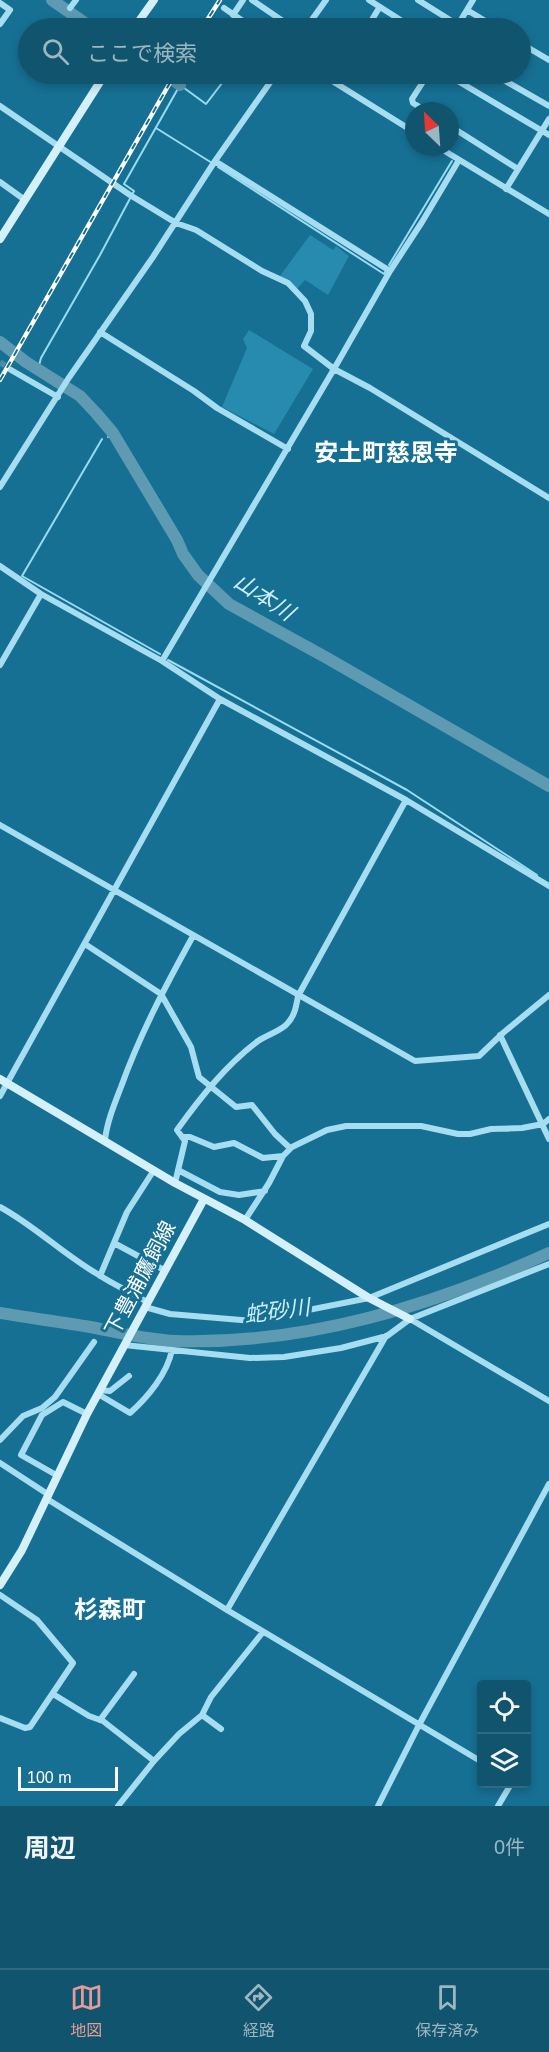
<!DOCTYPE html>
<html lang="ja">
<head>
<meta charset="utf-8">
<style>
  :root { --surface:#10546e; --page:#1e5e76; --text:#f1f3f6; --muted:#9cb7c2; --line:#306a81; --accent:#e69b98 }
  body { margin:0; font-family:Helvetica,"Noto Sans JP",sans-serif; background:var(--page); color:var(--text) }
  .controls { position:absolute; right:18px; bottom:18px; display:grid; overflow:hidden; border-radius:6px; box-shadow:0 3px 9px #0003 }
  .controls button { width:54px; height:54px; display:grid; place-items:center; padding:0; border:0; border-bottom:2px solid var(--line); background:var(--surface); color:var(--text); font:30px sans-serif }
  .compass { position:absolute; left:405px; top:102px; width:54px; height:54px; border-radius:50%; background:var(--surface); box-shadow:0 3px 9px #0003; rotate:335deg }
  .scale { position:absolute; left:18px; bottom:15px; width:100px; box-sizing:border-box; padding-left:6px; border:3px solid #fff; border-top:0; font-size:16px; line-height:21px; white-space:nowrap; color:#fff; -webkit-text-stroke:4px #167093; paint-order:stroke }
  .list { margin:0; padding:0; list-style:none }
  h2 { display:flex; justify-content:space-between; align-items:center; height:78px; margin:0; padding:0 24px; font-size:26px }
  h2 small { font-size:20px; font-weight:400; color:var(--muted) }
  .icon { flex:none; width:33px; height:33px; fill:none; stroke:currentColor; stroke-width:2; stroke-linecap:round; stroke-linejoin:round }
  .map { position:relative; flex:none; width:549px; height:1806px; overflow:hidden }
  .search { position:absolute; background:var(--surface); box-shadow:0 3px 9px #0003; left:18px; right:18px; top:18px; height:66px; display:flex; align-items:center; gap:15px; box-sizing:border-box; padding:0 21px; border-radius:33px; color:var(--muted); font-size:22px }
  .sheet { height:162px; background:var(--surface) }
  nav { display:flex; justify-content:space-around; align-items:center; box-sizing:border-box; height:84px; border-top:2px solid var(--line); background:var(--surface); font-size:16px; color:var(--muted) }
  nav a { display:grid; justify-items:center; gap:3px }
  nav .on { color:var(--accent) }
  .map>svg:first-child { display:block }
</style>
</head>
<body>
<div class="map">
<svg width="549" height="1806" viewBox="0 0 549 1806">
  <rect width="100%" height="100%" fill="#167093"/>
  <path fill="#268baf" d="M310,235l23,15 3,-4 13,10 -21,39 -23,-15 -8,9 -17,-13z
    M249,330l64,39 -39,65 -52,-27 25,-59 -4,-9z"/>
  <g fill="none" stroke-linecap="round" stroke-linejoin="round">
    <path stroke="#98dcf3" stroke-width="2" d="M156,128l56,35
      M218,167l166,107 1,-2
      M389,265l63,-104
      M38,369l3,-11 59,-103 34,-64 -10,-7 56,-99 26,19 23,-30
      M108,437l5,-4
      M102,439l-80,137 138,78
      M168,660l239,130 130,85"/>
    <path stroke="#5e9bb2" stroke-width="12" d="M52,0l40,28
      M165,74l15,11
      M0,342l26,20 54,34 16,17 17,20 64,107 6,14 15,21 31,29 98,54 222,128
      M0,1313c30,5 60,9 90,14 28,5 56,13 85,14 130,4 257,-35 374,-88"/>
    <path stroke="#458da9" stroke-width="6" stroke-dasharray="6 3" stroke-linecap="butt" d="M0,362l11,8"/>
    <path stroke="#a6ddf1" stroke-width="6" d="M252,0l41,28
      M369,0l44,28
      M418,0l40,25
      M0,3l10,7 -10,14
      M70,8l6,-8
      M224,8l29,20
      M467,10l30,18
      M233,15l10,-15
      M306,28l20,-28
      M367,28l12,-20
      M456,28l17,-28
      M520,43l29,17
      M321,74l93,58
      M446,74l103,61
      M493,74l56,32
      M334,82l5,-8
      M0,106l130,89 46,28 20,7 66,41 26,12 17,18 6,13v17l-7,15 30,23 36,19 179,110
      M426,111l-13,-8 -1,-4 16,-25
      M450,126l68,43
      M438,147l111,67
      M215,161l175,110
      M0,182l25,18
      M506,189l43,-70
      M100,332l94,59 23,17 71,41
      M11,370l47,27
      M0,487l68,-108 85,-122 62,-96 61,-87
      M0,566l41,28 121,67 58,38 186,101 143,86
      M162,661l172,-292 56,-98 32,-49 37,-62
      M0,665l41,-71
      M0,825l415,236 64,-5 24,-23 46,-38
      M85,944l76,50 30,53 8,30 37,30 16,-2 23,29 15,14
      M500,1035l49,104
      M0,1096l220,-397
      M182,1137h8l24,10 20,-4 29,15 20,-2
      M105,1140c2,-18 9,-35 16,-53 19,-53 45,-102 72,-151
      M178,1170l42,22 19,3 26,-4
      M175,1183l10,-42 -8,-11c23,-32 49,-65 81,-89 9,-6 20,-9 28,-16 9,-9 10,-18 12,-29l108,-196
      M0,1207c35,19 64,48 99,68 15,10 32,17 48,27
      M245,1220l24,-37 14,-27 9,-9 35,-17 19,-4h75l37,8h12l21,-5 31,-1 21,-4 6,-5
      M114,1243l50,27
      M100,1276l27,-64 27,-42
      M145,1307l25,7 83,7 116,-23 180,-74
      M410,1319l139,82
      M124,1345l126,13 34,-1 57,-9 46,-12 23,-17 139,-55
      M100,1390l10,1 19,-15
      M98,1394l32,19c18,-16 37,-39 42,-63
      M0,1440l23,-24 19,-8 13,-11 39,-55
      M0,1463l49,32
      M58,1476l-37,-21 21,-40 21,-13 24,12
      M47,1499l180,111 255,152
      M0,1595l37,25 36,43 -43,64 -5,1 -25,-10
      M227,1610l159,-274
      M53,1694l36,22 14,5 51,40
      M202,1715l9,-18 52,-65
      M100,1720l34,-46
      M118,1806l36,-45 25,-27 23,-19 19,14
      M378,1806l41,-81 130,-241
      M498,1806l13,-22"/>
    <path stroke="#d4f0fb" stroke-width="8" d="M134,28l20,-28
      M0,239l105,-165
      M0,1079l175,104 70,37 124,78 41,21
      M0,1585l22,-35 65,-136 117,-215"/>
    <g stroke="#fff" stroke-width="4.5">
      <path id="rail" d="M202,28l18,-28
        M0,380l175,-306"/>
    </g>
    <use href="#rail" stroke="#167093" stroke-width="2" stroke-dasharray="7" stroke-linecap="butt"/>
  </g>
  <g text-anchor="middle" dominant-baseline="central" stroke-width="6" stroke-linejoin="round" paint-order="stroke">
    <g font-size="21" fill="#fff" stroke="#167093">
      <text transform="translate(140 1278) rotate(-62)">下豊浦鷹飼線</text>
    </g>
    <g font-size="22" font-style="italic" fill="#cdeefa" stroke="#167093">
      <text transform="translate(264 597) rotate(33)">山本川</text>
      <text transform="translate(277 1311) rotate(-7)">蛇砂川</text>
    </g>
    <g font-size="24" font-weight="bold" fill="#fff" stroke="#167093">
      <text x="386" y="452">安土町慈恩寺</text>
      <text x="110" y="1609">杉森町</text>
    </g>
  </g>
</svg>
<div class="controls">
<button><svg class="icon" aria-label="locate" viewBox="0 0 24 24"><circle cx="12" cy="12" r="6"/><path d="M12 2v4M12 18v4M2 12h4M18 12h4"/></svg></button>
<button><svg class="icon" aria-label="layers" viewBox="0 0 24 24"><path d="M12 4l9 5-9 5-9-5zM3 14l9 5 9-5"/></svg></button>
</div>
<svg class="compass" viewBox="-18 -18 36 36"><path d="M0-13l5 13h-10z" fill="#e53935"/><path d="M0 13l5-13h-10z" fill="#9cb7c2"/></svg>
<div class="scale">100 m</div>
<div class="search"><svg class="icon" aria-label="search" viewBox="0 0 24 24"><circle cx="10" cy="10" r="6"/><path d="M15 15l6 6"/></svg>ここで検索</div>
</div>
<section class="sheet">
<h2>周辺<small>0件</small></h2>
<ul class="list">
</ul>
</section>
<nav>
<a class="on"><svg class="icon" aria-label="map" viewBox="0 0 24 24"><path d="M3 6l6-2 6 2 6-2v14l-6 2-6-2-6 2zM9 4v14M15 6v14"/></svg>地図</a>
<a><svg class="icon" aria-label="directions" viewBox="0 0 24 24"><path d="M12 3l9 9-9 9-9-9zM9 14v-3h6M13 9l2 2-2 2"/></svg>経路</a>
<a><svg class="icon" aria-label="saved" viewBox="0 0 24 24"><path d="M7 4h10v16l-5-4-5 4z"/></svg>保存済み</a>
</nav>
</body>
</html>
